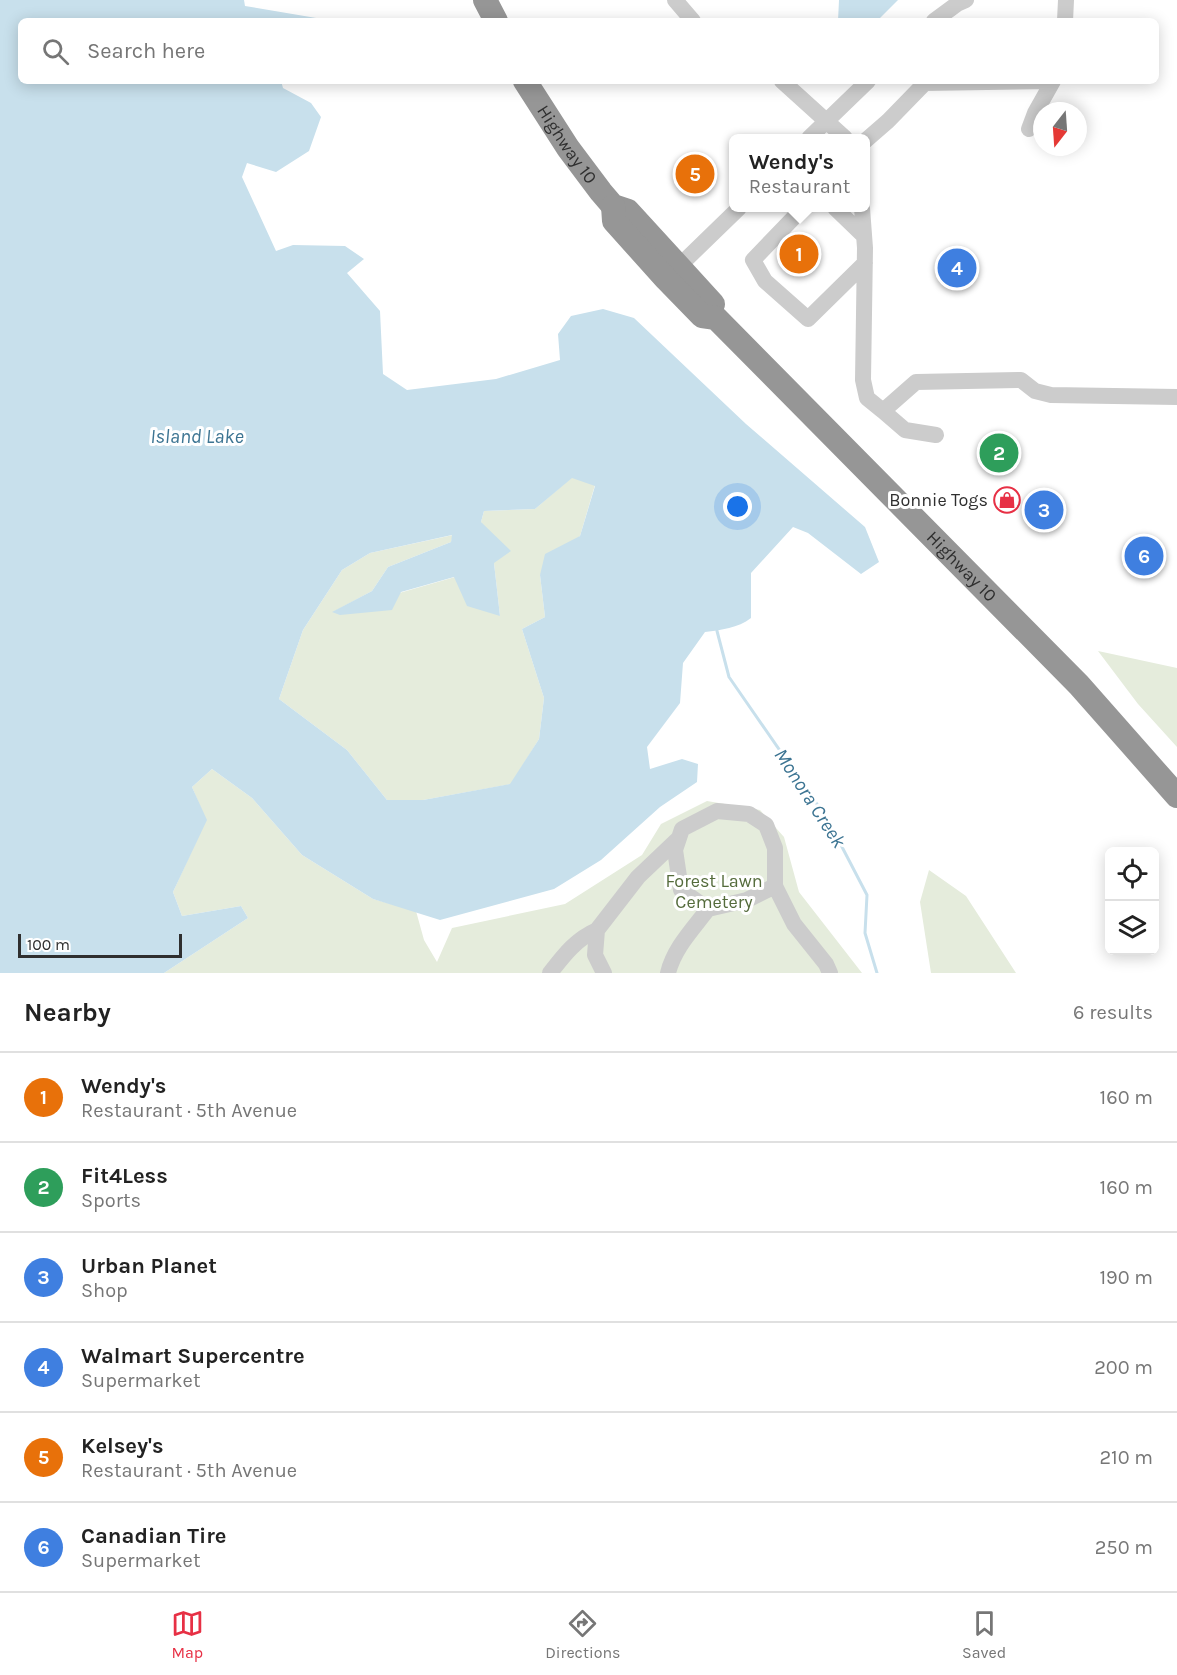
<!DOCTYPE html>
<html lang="en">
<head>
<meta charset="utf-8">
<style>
  :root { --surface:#fff; --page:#f6f6f6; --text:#222; --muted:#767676; --line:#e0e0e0; --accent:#e73045 }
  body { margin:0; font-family:Karla,sans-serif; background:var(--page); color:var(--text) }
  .controls { position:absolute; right:18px; bottom:18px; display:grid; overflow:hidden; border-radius:9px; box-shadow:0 3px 15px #0003 }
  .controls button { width:54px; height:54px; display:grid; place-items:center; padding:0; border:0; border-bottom:2px solid var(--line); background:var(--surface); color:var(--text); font:30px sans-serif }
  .compass { position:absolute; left:1033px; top:102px; width:54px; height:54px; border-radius:50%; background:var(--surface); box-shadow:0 3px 15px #0003; rotate:197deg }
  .scale { position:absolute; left:18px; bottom:15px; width:164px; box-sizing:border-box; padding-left:6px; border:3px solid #2f2f2f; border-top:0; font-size:16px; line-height:21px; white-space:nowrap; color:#2f2f2f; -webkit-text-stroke:4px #fff; paint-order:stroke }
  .you { position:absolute; left:738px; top:507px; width:21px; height:21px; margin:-15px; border:4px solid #fff; border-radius:50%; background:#1a73e8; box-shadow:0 0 0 9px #1a73e833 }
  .badge { display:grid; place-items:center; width:39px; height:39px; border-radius:50%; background:var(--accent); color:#fff; font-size:20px; font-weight:700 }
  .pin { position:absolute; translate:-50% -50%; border:3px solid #fff; box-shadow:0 2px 6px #0006 }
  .popup { position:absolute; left:729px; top:134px; width:141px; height:78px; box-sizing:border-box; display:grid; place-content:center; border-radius:9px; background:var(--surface); filter:drop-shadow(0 2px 4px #0005); font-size:20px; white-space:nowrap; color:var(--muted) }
  .popup b { font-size:22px; color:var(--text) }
  .popup::after { content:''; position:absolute; left:50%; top:100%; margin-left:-12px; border:12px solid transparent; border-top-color:var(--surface) }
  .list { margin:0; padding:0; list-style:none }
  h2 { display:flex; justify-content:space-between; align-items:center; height:78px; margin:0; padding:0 24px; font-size:26px }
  h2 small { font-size:20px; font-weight:400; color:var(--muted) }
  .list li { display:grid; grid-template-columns:39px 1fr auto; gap:18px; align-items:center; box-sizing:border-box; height:90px; padding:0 24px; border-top:2px solid var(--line) }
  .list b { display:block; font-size:22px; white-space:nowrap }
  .list p { margin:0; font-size:20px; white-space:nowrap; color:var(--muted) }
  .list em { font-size:20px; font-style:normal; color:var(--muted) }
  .icon { flex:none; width:33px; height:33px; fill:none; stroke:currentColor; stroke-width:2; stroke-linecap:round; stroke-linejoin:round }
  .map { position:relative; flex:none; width:1177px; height:973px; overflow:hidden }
  .search { position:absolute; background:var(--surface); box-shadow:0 3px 15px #0003; left:18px; right:18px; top:18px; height:66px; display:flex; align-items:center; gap:15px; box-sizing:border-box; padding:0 21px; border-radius:9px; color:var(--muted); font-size:22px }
  .sheet { height:618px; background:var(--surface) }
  nav { display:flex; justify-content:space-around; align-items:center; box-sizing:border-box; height:84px; border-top:2px solid var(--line); background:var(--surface); font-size:16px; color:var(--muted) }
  nav a { display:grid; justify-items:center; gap:3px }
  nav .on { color:var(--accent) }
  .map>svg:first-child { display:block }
</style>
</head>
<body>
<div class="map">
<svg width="1177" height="973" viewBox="0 0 1177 973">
  <rect width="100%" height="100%" fill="#fff"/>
  <path fill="#e5ecdc" d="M572,477l23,8 -15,51 -40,39 5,42 -23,12 22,69 -5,41 -28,45 -88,16h-36l-40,-50 -68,-51 24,-69 39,-60 28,-17 83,-18 -2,7 -63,25 -16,24 -39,21 122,-35 45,39 -6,-53 -13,-41 3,-11 51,-2z
    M1098,651l79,17v79l-39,-43z
    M212,769l40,29 50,57 71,44 43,12 8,29 13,22 15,-34 113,-24 77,-49 19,-31 46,-23 53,9 24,27 15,55 63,81h-698l84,-55 -7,-12 -59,10 -9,-24 33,-72 -14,-33z
    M929,870l37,26 50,77h-85l-11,-71z"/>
  <path fill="#c8e0ec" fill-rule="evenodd" d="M0,0h244l1,6 83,14 -307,1v60h260l2,7 28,15 10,14 -12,34 -33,21 -29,-9 -5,14 34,74 17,-6 52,1 19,13 -17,14 33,38 3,63 24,16 89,-11 64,-19 -2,-26 13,-18 32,-7 31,9 112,106 119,103 14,35 -18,12 -53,-41 -15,-6 -42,46v45c-13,10 -30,12 -46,14l-22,31 -3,40 -33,44 3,22 32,-10 16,5 -1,18 -37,25 -59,53 -47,29 -114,31 -67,-21 -71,-44 -50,-57 -40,-29 -20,18 15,33 -34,72 9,24 59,-10 7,12 -84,55h-164zM572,478l23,8 -15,50 -35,18 -5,21 5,42 -23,12 22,69 -5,41 -29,45 -87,16h-36l-40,-50 -68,-51 24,-69 39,-60 28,-17 82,-18 -1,7 -63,25 -16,24 -40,21 8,3 52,-5 9,-18 53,-15 13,29 33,10 -6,-53 17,-12 -30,-29 3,-11 51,-2z
    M839,0h59l-21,21h-39z"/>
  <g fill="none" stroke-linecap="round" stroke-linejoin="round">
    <path stroke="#c8e0ec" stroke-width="3" d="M717,631l12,46 99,143 39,75 -2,38 12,40"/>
    <path stroke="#ccc" stroke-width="16" d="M675,0l18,21
      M934,21l23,-17 9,-4
      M1065,21l1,-21
      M782,81l63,57
      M927,81l-2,2 128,-2
      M1029,129l6,-16 18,-32
      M809,138l59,-57
      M865,141l23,-20 37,-38
      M803,208l-50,52 12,21 43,38 57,-56
      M835,208l29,28
      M862,208l3,40 -2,132 4,18 16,13 33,-29 105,-2 14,11 16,4 126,2
      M671,274l68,-66
      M883,411l22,19 31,5
      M775,886l-28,14 -39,9 -27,-19 -6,-40 7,-21 35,-18 32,3 17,11 9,23v38l19,38 32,40 4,9
      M550,973c14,-18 26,-34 47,-43
      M604,973l-9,-18 2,-25 41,-53 41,-39
      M668,973c6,-25 25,-44 40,-64"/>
    <g stroke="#969696" stroke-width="24">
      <path d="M485,0l11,21"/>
      <path id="s1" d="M525,81l43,67 33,44 12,14 15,5 85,93"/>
      <path id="s2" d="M613,206l1,15 52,58 36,37 14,2 363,367 98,111"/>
    </g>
  </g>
  <defs>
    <g id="shop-ring" transform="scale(1.35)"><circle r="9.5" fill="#fff" stroke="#e73045" stroke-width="1.5"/><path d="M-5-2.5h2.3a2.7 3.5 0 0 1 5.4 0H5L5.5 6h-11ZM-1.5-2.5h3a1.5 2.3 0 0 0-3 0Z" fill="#e73045"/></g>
  </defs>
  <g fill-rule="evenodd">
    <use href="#shop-ring" x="1007" y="500"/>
  </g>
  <g text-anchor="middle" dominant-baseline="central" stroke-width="6" stroke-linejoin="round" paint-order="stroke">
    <g font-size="18" fill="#2f2f2f" stroke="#fff">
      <text stroke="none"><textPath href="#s1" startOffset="76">Highway 10</textPath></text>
      <text stroke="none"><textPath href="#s2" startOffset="508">Highway 10</textPath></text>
    </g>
    <g font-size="18" fill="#2f2f2f" stroke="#fff" text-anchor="end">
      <text x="988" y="500">Bonnie Togs</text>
    </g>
    <g font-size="18" fill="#546b3b" stroke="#fff">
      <text x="714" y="881">Forest Lawn<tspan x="714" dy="21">Cemetery</tspan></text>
    </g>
    <g font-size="20" font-style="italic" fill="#3c7492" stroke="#fff">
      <text x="197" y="436">Island Lake</text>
      <text transform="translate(810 798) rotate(57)">Monora Creek</text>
    </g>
  </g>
</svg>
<div class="controls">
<button><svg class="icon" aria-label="locate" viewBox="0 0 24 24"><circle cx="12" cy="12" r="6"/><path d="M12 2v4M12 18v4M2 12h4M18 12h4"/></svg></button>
<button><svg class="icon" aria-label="layers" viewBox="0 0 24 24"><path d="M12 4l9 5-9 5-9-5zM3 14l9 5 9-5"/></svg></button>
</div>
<svg class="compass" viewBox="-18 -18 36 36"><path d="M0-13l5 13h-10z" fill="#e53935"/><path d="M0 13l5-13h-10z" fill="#767676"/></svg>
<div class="scale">100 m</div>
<div class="you"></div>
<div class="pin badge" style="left:799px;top:254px;background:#e8710a">1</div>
<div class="popup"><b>Wendy's</b>Restaurant</div>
<div class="pin badge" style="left:999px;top:453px;background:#2e9e5b">2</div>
<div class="pin badge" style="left:1044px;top:510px;background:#3f7fe0">3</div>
<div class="pin badge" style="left:957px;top:268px;background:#3f7fe0">4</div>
<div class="pin badge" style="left:695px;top:174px;background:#e8710a">5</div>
<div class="pin badge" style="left:1144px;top:556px;background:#3f7fe0">6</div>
<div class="search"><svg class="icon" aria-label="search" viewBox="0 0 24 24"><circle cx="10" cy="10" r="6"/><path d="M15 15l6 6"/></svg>Search here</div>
</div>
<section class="sheet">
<h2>Nearby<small>6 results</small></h2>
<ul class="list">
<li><span class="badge" style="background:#e8710a">1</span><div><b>Wendy's</b><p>Restaurant · 5th Avenue</p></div><em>160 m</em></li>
<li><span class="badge" style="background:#2e9e5b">2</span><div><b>Fit4Less</b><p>Sports</p></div><em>160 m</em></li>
<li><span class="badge" style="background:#3f7fe0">3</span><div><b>Urban Planet</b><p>Shop</p></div><em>190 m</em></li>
<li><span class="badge" style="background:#3f7fe0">4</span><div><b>Walmart Supercentre</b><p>Supermarket</p></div><em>200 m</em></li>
<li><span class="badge" style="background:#e8710a">5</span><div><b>Kelsey's</b><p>Restaurant · 5th Avenue</p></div><em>210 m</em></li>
<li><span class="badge" style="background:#3f7fe0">6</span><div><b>Canadian Tire</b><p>Supermarket</p></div><em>250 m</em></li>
</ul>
</section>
<nav>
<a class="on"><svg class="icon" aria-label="map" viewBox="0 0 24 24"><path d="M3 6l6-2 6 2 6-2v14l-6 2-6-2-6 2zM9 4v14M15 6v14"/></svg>Map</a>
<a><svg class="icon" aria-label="directions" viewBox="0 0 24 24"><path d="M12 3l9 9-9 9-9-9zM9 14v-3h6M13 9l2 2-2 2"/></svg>Directions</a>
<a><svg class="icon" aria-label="saved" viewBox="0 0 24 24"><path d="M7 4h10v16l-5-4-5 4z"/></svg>Saved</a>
</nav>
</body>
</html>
